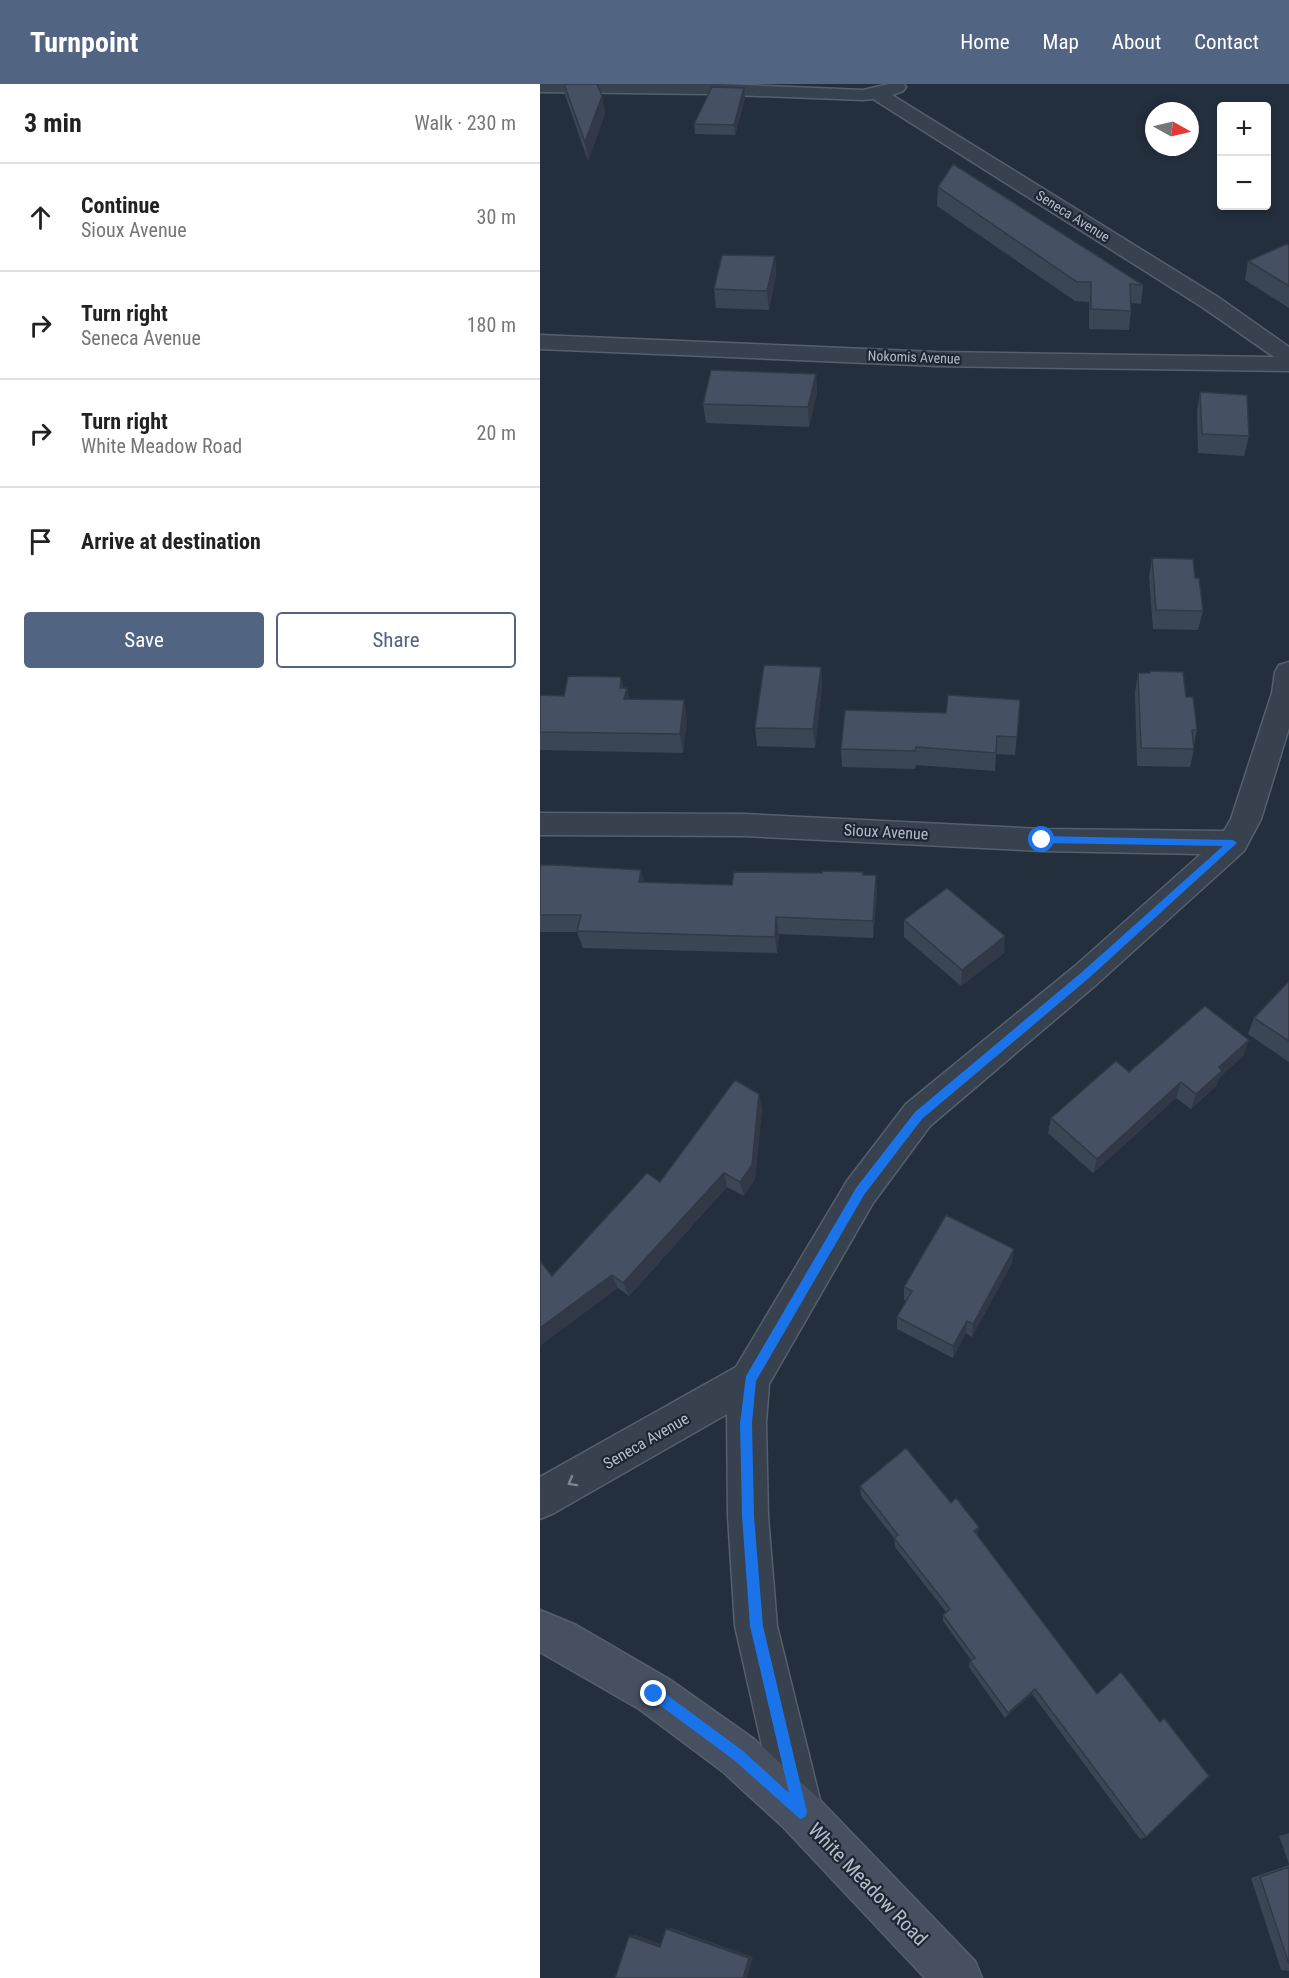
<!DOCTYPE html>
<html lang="en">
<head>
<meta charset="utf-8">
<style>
  :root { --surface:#fff; --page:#f2f2f2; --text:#222; --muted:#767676; --line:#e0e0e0; --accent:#516482 }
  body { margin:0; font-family:"Roboto Condensed",sans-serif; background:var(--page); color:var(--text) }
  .controls { position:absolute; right:18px; top:18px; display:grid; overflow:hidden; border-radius:6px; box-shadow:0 3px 9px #0003 }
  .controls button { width:54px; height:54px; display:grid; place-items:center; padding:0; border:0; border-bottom:2px solid var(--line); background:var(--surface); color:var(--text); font:30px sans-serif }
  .compass { position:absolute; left:605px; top:18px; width:54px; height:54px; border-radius:50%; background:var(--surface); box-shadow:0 3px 9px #0003; rotate:98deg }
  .stop { position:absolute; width:18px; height:18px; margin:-14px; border:4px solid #1a73e8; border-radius:50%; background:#fff }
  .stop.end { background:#1a73e8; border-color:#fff; box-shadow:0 2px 6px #0008 }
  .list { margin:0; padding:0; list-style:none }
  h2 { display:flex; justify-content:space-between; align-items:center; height:78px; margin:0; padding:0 24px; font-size:26px }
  h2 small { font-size:20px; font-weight:400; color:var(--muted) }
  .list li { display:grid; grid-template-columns:39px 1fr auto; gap:18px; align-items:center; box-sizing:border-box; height:108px; padding:0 24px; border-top:2px solid var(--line) }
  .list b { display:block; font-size:22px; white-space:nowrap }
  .list p { margin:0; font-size:20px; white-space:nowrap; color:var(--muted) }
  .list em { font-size:20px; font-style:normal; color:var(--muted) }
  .actions { display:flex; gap:12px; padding:18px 24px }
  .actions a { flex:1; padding:14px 0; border:2px solid var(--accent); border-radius:6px; text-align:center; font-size:21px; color:var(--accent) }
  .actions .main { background:var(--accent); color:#fff }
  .icon { flex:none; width:33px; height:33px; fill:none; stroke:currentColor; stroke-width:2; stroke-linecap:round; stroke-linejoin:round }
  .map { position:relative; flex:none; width:749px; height:1894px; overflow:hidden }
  header { display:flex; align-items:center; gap:36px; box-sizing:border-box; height:84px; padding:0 30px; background:var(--accent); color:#fff }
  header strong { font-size:28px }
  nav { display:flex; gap:33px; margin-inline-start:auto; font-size:21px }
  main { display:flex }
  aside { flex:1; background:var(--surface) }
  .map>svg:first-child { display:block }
</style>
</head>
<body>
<header>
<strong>Turnpoint</strong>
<nav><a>Home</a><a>Map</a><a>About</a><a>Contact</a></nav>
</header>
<main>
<aside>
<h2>3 min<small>Walk · 230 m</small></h2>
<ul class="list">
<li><svg class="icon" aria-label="ahead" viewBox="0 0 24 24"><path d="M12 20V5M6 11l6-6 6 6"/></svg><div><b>Continue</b><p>Sioux Avenue</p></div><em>30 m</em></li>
<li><svg class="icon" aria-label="right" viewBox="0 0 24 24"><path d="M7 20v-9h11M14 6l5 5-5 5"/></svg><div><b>Turn right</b><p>Seneca Avenue</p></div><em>180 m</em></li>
<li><svg class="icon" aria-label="right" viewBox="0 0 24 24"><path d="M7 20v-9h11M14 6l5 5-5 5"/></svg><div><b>Turn right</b><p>White Meadow Road</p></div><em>20 m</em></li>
<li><svg class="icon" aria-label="arrive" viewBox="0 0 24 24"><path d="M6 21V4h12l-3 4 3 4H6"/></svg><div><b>Arrive at destination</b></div></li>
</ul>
<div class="actions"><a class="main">Save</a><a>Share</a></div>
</aside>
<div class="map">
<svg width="749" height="1894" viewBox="0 0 749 1894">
  <rect width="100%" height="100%" fill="#242f3e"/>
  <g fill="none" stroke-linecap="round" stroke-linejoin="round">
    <g stroke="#565f6c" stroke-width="3">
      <path id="street" d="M0,0h180l143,6 26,-6h15l2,3 -3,4 -11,4 326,202 71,50v24l-353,-5 -396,-17v-14l396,17 338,5 -72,-50 -329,-208 -10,1 -155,-6 -168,-2z
        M749,578v66l-28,91 -17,32 -147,133 -167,142 -57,77 -104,181 -3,39 2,93 9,110 46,186 -7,16 -16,7 -16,-7 -7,-16 -42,-186 -7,-110 -1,-102 -173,99 -14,6v-42l196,-110 111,-186 59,-77 169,-138 126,-112 -159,-3 -298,-15 -204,-1v-22l204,1 298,15 182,2 7,-12 41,-126 3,-21 4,-7z"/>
    </g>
    <g stroke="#565f6c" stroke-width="3">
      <path id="secondary" d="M0,1526l36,15 93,54 85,60 62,57 159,165 7,17h-57l-141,-150 -62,-57 -83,-62 -99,-57z"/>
    </g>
    <use href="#street" fill="#38414e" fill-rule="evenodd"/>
    <use href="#secondary" fill="#465061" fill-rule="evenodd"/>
  </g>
  <path fill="#3b4654" d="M23,0h34l5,12 3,18 -17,47 -23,-66z
    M204,4l1,10 -10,37 -40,-1 -1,-10z
    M398,103l205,98 -2,19 -10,-1v8l-2,19 -40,-1v-27l-14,-1 -138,-95z
    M749,162v62l-44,-28 3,-19z
    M235,172l1,19 -7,35 -53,-2 -2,-19z
    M276,290l1,19 -8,34 -103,-4 -3,-19z
    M660,308l49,44 -5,20 -46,-3 -1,-42z
    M612,474l43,20 8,33 -5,19 -45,-1 -4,-52z
    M281,583l1,19 -7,62 -58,-2 -2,-18z
    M610,587l36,26 11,33 -3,14v5l-4,18 -53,-1 -2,-74 3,-19h11z
    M84,604l5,11 58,19 -4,35 -143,-3v-55l24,1z
    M480,616l-5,55 -19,-1 -1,17 -79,-6 -1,4 -73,-2 -1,-18 105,-36z
    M0,781l104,17 88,3 131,-13v3h13l1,18 -4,45 -94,-4 -2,19 -194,-5 -6,-16h-37z
    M364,836l100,33 -43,33 -57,-49z
    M749,897v81l-41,-28 6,-16z
    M709,956l-6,16 -23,21 -4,9 -25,23 -15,-11 -83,75 -45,-40 3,-15 78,-46z
    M222,1025l-7,70 -11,17 -17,-9 -98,109 -11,-8 -66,-12 108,-94z
    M472,1179l-40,74 -6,-4 -13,25 -56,-29v-12l9,-16 -2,-1v-13z
    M320,1402l91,17 28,24 -2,9 120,158 62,28 5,-4 -18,119 -6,2 -108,-145 -27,24 -36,-51 1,-6 1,-1 -28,-39v-6l3,-3 -51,-65 -1,-9 -33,-42z
    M749,1749v31l-10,-28z
    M749,1781v106l-8,-1 -30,-92z"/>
  <path fill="#303945" d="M204,4l1,10 -10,37 -1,-10z
    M62,12l3,18 -17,47 -3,-19z
    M235,172l1,19 -7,35 -2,-19z
    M276,290l1,19 -8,34 -1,-20z
    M281,583l1,19 -7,62 -2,-19z
    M81,593l4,17 2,-6 4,18 -2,12 -9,-30z
    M144,616l3,18 -4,35 -3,-19z
    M101,786l5,18 -7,-6z
    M336,791l1,18 -4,45v-17z
    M236,833l3,17 -2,19 -2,-16z
    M465,852l-1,17 -43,33 1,-16z
    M709,956l-6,16 -23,21 -4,9 -25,23 5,-15 23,-27z
    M641,998l-5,16 -83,75 4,-14z
    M219,1010l3,15 -7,70 -11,17 -4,-14z
    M184,1089l3,14 -98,109 -6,-13z
    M474,1165l-2,14 -40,74 1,-13z
    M72,1191l6,13 -78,58v-18z
    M427,1237l-1,12 -13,25v-12z
    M439,1443l-1,8 -6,5 2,-9z
    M495,1605l-3,5 -27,24 3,-5z
    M132,1844l81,29 -6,21h-4l-77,-49z
    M96,1851l31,11 -7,1 -31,-11z"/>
  <path fill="#455162" stroke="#303945" stroke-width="1.5" d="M24,0h33l5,12 -17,46z
    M172,3l32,1 -10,37 -40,-1z
    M413,80l190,121 -13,-1 1,27 -40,-2v-27h-14l-139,-95z
    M747,160l2,2v40l-41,-25z
    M182,171l53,1 -8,35 -53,-2z
    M171,286l105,4 -8,33 -105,-3z
    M660,308l47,3 2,41 -47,-2z
    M612,474l41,1 2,19h4l4,33 -47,-1z
    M224,581l57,2 -8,62 -58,-1z
    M610,587l33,1 3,25h7l4,33h-5l2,19 -53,-1 -3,-75h12z
    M28,592l53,1 -1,11h7l-3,11 60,1 -4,34 -140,-2v-37l24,1z
    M408,611l72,5 -3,37 -20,-1 -1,17 -80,-6 -1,4 -74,-2 4,-39 101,3z
    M0,781h16l85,5 -2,12 93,3 2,-13 88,1v-2l41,1v3h13l-3,46 -97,-4 -1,20 -198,-6 4,-16h-41z
    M407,804l58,48 -43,34 -58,-50z
    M749,897v60l-35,-23z
    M665,922l44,34 -30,27 3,4 -26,23 -15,-12 -84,77 -46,-41 65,-57 13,11z
    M195,996l24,14 -7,71 -12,17 -16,-9 -101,110 -11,-8 -72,53v-67l12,15 95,-103 13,9z
    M406,1131l68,34 -41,75 -6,-3 -14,25 -56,-29 15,-26 -8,-4z
    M366,1364l45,55 5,-5 23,29 -5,4 123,163 24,-22 39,50 4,-4 45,58 -63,61 -111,-148 -27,24 -38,-52 5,-3 -32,-43 7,-6 -56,-71 4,-3 -38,-49z
    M749,1783v97l-29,-87z
    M126,1845l83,29 -6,20h-128l14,-42 31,11z"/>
  <defs><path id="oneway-chevron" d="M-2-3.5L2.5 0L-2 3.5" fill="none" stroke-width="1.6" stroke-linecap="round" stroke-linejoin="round" transform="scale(1.5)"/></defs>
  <use stroke="#7c8592" href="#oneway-chevron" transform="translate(32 1398) rotate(151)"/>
  <path fill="#1a73e8" d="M502,752l191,4 4,3 -148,135 -167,141 -58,76 -108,186 -4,42 2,93 9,110 44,186 -2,5 -5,2 -66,-59 -84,-62 -2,-4 2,-5 4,-2 5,2 84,62 46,42 -39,-167 -8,-110 -2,-93 6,-47 110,-188 59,-76 167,-140 141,-126 -181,-3 -4,-3z"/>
  <g text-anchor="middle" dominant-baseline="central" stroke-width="4.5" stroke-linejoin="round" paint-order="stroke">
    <g font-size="14" fill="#b4bcc9" stroke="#1d2633">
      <text transform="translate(533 132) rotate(32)">Seneca Avenue</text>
      <text transform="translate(374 273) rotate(2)">Nokomis Avenue</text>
    </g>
    <g font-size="16" fill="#b4bcc9" stroke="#1d2633">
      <text transform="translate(346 748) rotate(3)">Sioux Avenue</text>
      <text transform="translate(106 1357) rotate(-30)">Seneca Avenue</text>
    </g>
    <g font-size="20" fill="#b4bcc9" stroke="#1d2633">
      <text transform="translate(328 1800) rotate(46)">White Meadow Road</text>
    </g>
  </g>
</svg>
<div class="controls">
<button>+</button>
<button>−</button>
</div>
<svg class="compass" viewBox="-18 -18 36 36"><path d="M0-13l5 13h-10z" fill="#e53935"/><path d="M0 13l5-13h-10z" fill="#767676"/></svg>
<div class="stop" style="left:502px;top:756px"></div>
<div class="stop end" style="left:114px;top:1610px"></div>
</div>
</main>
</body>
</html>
